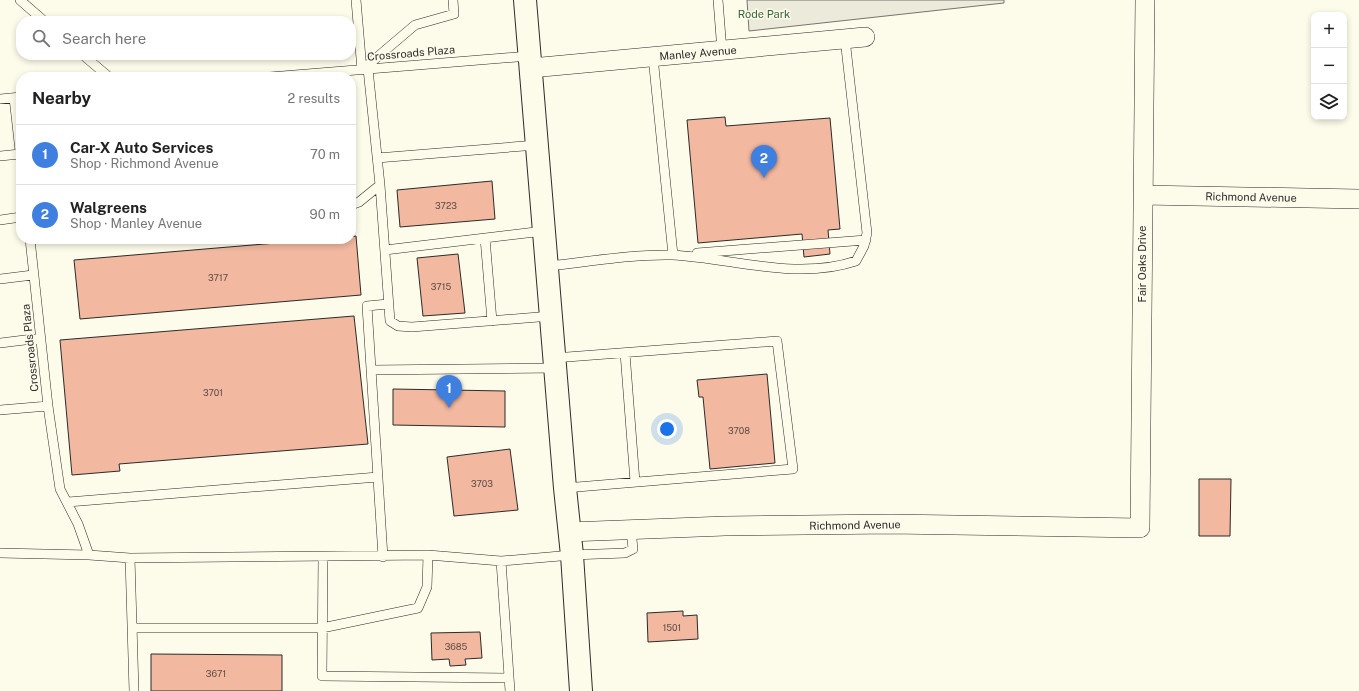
<!DOCTYPE html>
<html lang="en">
<head>
<meta charset="utf-8">
<style>
  :root { --surface:#fff; --page:#f2f2f2; --text:#222; --muted:#767676; --line:#e0e0e0; --accent:#c62828 }
  body { margin:0; font-family:"Public Sans",sans-serif; background:var(--page); color:var(--text) }
  .controls { position:absolute; right:12px; top:12px; display:grid; overflow:hidden; border-radius:8px; box-shadow:0 2px 6px #0003 }
  .controls button { width:36px; height:36px; display:grid; place-items:center; padding:0; border:0; border-bottom:1px solid var(--line); background:var(--surface); color:var(--text); font:20px sans-serif }
  .you { position:absolute; left:667px; top:429px; width:14px; height:14px; margin:-10px; border:3px solid #fff; border-radius:50%; background:#1a73e8; box-shadow:0 0 0 6px #1a73e833 }
  .badge { display:grid; place-items:center; width:26px; height:26px; border-radius:50%; background:var(--accent); color:#fff; font-size:13px; font-weight:700 }
  .pin { position:absolute; translate:-50% -33px; filter:drop-shadow(0 1px 2px #0008) }
  .pin::after { content:''; position:absolute; top:21px; width:14px; height:12px; background:inherit; clip-path:polygon(0 0,100% 0,50% 100%) }
  .list { margin:0; padding:0; list-style:none }
  h2 { display:flex; justify-content:space-between; align-items:center; height:52px; margin:0; padding:0 16px; font-size:17px }
  h2 small { font-size:13px; font-weight:400; color:var(--muted) }
  .list li { display:grid; grid-template-columns:26px 1fr auto; gap:12px; align-items:center; box-sizing:border-box; height:60px; padding:0 16px; border-top:1px solid var(--line) }
  .list b { display:block; font-size:15px; white-space:nowrap }
  .list p { margin:0; font-size:13px; white-space:nowrap; color:var(--muted) }
  .list em { font-size:13px; font-style:normal; color:var(--muted) }
  .icon { flex:none; width:22px; height:22px; fill:none; stroke:currentColor; stroke-width:2; stroke-linecap:round; stroke-linejoin:round }
  .map { position:relative; flex:none; width:1359px; height:691px; overflow:hidden }
  .search { position:absolute; background:var(--surface); box-shadow:0 2px 6px #0003; left:16px; top:16px; width:340px; height:44px; display:flex; align-items:center; gap:10px; box-sizing:border-box; padding:0 14px; border-radius:16px; color:var(--muted); font-size:15px }
  .panel { position:absolute; background:var(--surface); box-shadow:0 2px 6px #0003; left:16px; top:72px; width:340px; height:172px; border-radius:16px }
  .map>svg:first-child { display:block }
</style>
</head>
<body>
<div class="map">
<svg width="1359" height="691" viewBox="0 0 1359 691">
  <rect width="100%" height="100%" fill="#fdfbea"/>
  <path fill="#ecebdb" stroke="#74746e" d="M747,0h257v3l-255,28z"/>
  <path fill="#f2b8a0" stroke="#2b2b2b" d="M725,117l1,9 104,-8 10,111 -12,1 2,24 -26,3 -2,-23 -104,9 -11,-123z
    M492,181l3,38 -95,8 -3,-37z
    M356,236l5,59 -281,24 -6,-59 250,-21h27v-2z
    M458,254l7,59 -42,3 -6,-58z
    M354,316l14,128 -249,20 1,7 -48,4 -12,-135z
    M767,374l8,89 -65,6 -7,-72h-4l-2,-17z
    M393,389l112,2v36l-112,-2z
    M510,449l8,61 -64,6 -7,-59z
    M1199,479h32l-1,57h-31z
    M683,611v5l14,-1 1,24 -50,3 -1,-29z
    M480,632l2,26 -17,1 1,6 -16,1 -1,-7 -17,1 -1,-27z
    M151,654l131,1v36h-131z"/>
  <g fill="none" stroke-linecap="round" stroke-linejoin="round">
    <g stroke="#2b2b2b" stroke-width="10">
      <path id="lane" d="M20,0l24,21
        M356,0l6,70
        M718,0l4,51
        M83,55l26,22
        M653,57l20,198h5
        M362,70l53,-45 39,-11 -1,-14
        M270,77l259,-21
        M14,98l7,62
        M0,99l21,-2
        M0,156l20,-2
        M377,158l160,-13
        M380,185l10,136 8,5 14,1 139,-11
        M351,205l8,-3 21,-17 -12,-116
        M0,220l21,-3
        M485,238l7,83
        M385,250l159,-19
        M697,253l169,-13
        M547,266c41,-4 84,-12 125,-11 61,3 124,26 184,6l8,-15 3,-13 -22,-194
        M0,279l33,-4
        M0,343l41,-5
        M625,353l10,129
        M554,358l223,-17 16,128 -228,19
        M372,370l183,-2
        M48,406l12,83 18,35 11,31 41,3 298,-3 73,6 71,-6 53,-2 8,-4 -2,-19
        M0,410l48,-4 -18,-167
        M68,502l310,-25
        M0,553l89,2
        M323,557l-1,119 187,2
        M383,557l-16,-251 21,-2
        M130,558l4,133
        M501,561l9,130
        M132,628h190l96,-20 9,-21 1,-32"/>
    </g>
    <g stroke="#2b2b2b" stroke-width="20">
      <path id="street" d="M531,68l334,-31
        M1143,195l216,4
        M569,532l156,-6 166,-2 249,4 5,-528"/>
    </g>
    <g stroke="#2b2b2b" stroke-width="24">
      <path id="primary" d="M525,0l40,488 7,67 9,136"/>
    </g>
    <use href="#lane" stroke="#fdfbea" stroke-width="9"/>
    <use href="#street" stroke="#fdfbea" stroke-width="19"/>
    <use href="#primary" stroke="#fdfbea" stroke-width="22"/>
  </g>
  <g text-anchor="middle" dominant-baseline="central" stroke-width="3" stroke-linejoin="round" paint-order="stroke">
    <g font-size="9" fill="#5d4e48">
      <text x="446" y="205">3723</text>
      <text x="218" y="277">3717</text>
      <text x="441" y="286">3715</text>
      <text x="213" y="392">3701</text>
      <text x="739" y="430">3708</text>
      <text x="482" y="483">3703</text>
      <text x="672" y="627">1501</text>
      <text x="456" y="646">3685</text>
      <text x="216" y="673">3671</text>
    </g>
    <g font-size="11" fill="#34623c" stroke="#fdfbea">
      <text x="764" y="14">Rode Park</text>
    </g>
    <g font-size="11" fill="#2b2b2b" stroke="#fdfbea">
      <text transform="translate(411 53) rotate(-5)">Crossroads Plaza</text>
      <text transform="translate(698 53) rotate(-5)">Manley Avenue</text>
      <text transform="translate(1251 197) rotate(1)">Richmond Avenue</text>
      <text transform="translate(1142 264) rotate(-90)">Fair Oaks Drive</text>
      <text transform="translate(30 348) rotate(-96)">Crossroads Plaza</text>
      <text transform="translate(855 525) rotate(-1)">Richmond Avenue</text>
    </g>
  </g>
</svg>
<div class="controls">
<button>+</button>
<button>−</button>
<button><svg class="icon" aria-label="layers" viewBox="0 0 24 24"><path d="M12 4l9 5-9 5-9-5zM3 14l9 5 9-5"/></svg></button>
</div>
<div class="you"></div>
<div class="pin badge" style="left:449px;top:408px;background:#3f7fe0">1</div>
<div class="pin badge" style="left:764px;top:178px;background:#3f7fe0">2</div>
<div class="search"><svg class="icon" aria-label="search" viewBox="0 0 24 24"><circle cx="10" cy="10" r="6"/><path d="M15 15l6 6"/></svg>Search here</div>
<section class="panel">
<h2>Nearby<small>2 results</small></h2>
<ul class="list">
<li><span class="badge" style="background:#3f7fe0">1</span><div><b>Car-X Auto Services</b><p>Shop · Richmond Avenue</p></div><em>70 m</em></li>
<li><span class="badge" style="background:#3f7fe0">2</span><div><b>Walgreens</b><p>Shop · Manley Avenue</p></div><em>90 m</em></li>
</ul>
</section>
</div>
</body>
</html>
